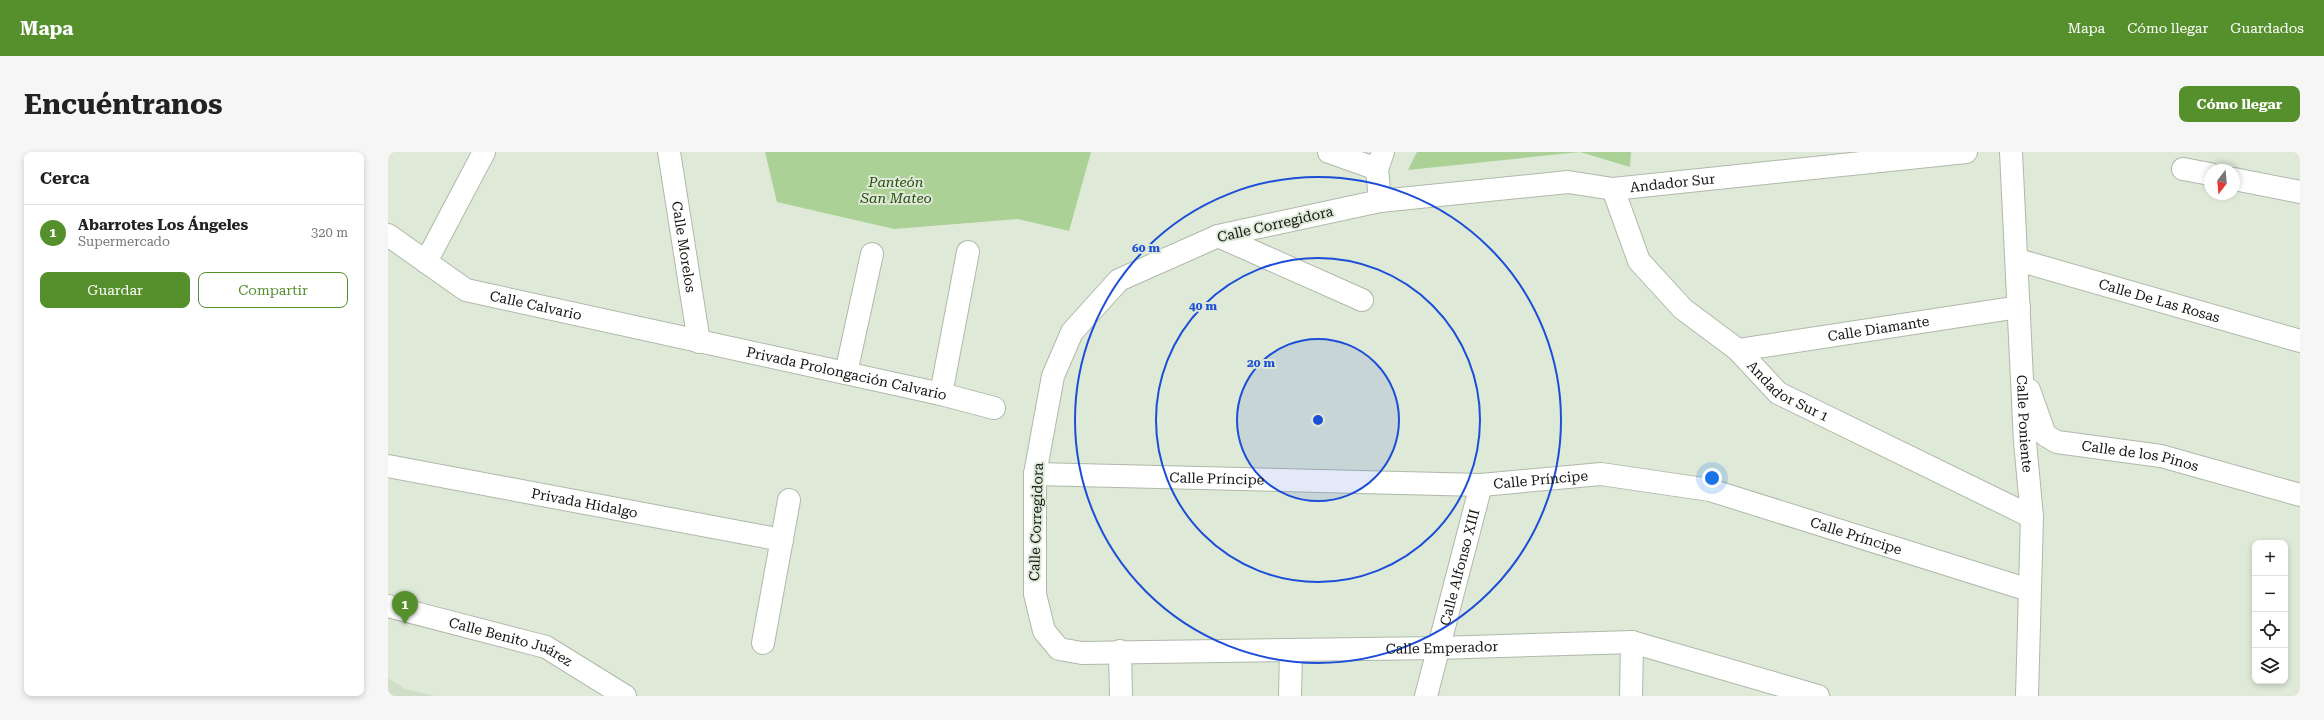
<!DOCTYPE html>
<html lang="es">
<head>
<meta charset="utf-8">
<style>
  :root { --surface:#fff; --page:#f6f6f6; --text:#222; --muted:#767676; --line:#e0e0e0; --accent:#56902d }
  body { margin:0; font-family:"Roboto Serif",serif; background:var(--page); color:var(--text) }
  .controls { position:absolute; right:12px; bottom:12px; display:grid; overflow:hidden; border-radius:8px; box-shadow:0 2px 6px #0003 }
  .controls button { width:36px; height:36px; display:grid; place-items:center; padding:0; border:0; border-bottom:1px solid var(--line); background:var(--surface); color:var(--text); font:20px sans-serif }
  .compass { position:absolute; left:1816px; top:12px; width:36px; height:36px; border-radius:50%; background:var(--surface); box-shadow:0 2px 6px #0003; rotate:196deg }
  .you { position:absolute; left:1324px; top:326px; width:14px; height:14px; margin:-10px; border:3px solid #fff; border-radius:50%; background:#1a73e8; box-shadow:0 0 0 6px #1a73e833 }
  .badge { display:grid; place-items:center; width:26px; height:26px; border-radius:50%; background:var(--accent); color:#fff; font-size:13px; font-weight:700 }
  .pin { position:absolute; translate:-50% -33px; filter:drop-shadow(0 1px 2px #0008) }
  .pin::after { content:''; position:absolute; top:21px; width:14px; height:12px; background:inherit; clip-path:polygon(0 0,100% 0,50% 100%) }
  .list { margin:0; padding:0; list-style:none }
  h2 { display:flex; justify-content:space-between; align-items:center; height:52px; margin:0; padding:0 16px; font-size:17px }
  h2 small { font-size:13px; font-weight:400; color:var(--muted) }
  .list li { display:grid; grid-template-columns:26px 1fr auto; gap:12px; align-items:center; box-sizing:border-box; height:56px; padding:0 16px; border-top:1px solid var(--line) }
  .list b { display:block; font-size:15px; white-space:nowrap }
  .list p { margin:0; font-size:13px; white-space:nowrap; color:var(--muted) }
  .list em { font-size:13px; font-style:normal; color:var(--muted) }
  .actions { display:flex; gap:8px; padding:12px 16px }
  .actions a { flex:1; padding:9px 0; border:1px solid var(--accent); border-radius:8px; text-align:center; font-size:14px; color:var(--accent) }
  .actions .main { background:var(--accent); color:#fff }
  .icon { flex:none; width:22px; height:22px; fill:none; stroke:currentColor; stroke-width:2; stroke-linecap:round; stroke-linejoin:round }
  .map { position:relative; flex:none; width:1912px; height:544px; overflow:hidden; border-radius:8px }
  header { display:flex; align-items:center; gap:24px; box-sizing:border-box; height:56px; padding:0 20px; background:var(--accent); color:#fff }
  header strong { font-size:19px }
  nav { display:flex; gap:22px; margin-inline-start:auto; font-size:14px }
  .intro { display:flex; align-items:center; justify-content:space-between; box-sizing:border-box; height:96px; padding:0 24px }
  h1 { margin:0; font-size:28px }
  .button { padding:10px 18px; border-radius:8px; background:var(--accent); color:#fff; font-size:14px; font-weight:700 }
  main { display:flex; gap:24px; padding:0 24px }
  aside { flex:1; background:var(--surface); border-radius:8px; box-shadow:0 2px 6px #0003 }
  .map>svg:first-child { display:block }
</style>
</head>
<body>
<header>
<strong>Mapa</strong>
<nav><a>Mapa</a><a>Cómo llegar</a><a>Guardados</a></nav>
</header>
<div class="intro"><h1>Encuéntranos</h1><a class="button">Cómo llegar</a></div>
<main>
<aside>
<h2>Cerca<small></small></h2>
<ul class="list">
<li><span class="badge">1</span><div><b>Abarrotes Los Ángeles</b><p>Supermercado</p></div><em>320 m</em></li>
</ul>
<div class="actions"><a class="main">Guardar</a><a>Compartir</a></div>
</aside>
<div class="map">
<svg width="1912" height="544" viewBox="0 0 1912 544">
  <rect width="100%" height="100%" fill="#dee9d8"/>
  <path fill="#cfdec7" d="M0,526l17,11 31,7h-48z"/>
  <path fill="#abd196" d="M377,0h326l-22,79 -51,-12 -124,10 -117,-27z
    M1029,0h214l-1,15 -50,-15 -172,18z"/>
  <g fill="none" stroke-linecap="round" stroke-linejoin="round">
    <g stroke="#afb9aa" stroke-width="24">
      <g id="street">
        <path id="s1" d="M281,0l30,190"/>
        <path d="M941,0l48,17"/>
        <path id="s2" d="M1623,0l14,290 7,75 -5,179"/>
        <path d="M1795,17l27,5"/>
        <path d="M1846,27l66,13"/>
        <path id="s3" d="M1225,37l-45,-7 -188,19 -162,35 -99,44 -47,52 -19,44 -18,98v120l9,37 15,18 23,4 356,-5 194,-6 186,54"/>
        <path d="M992,49l-3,-32 6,-17"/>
        <path id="s4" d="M0,83l78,55 475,104 53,14"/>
        <path d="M830,84l144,64"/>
        <path id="s5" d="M1630,108l282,81"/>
        <path d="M38,110l58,-110"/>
        <path id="s6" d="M1350,198l40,43 254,124"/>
        <path id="s7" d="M1350,198l281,-43"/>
        <path d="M458,221l26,-119"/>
        <path id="s8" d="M1641,238l16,45 12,7 104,14 139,39"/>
        <path d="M553,242l27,-142"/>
        <path id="s9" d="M0,314l394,74"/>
        <path id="s10" d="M647,322l446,11 120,-11 109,16 319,100"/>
        <path id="s11" d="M0,454l158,41 79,49"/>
        <path d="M375,491l26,-143"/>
        <path d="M732,499l1,45"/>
        <path d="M902,544l1,-46"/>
        <path id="s12" d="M1038,544l55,-211"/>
        <path d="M1243,544l1,-54"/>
      </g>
    </g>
    <g stroke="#afb9aa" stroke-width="24">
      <g id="secondary">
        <path id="s13" d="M1350,198l-55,-41 -44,-48 -26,-72 353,-37"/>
      </g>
    </g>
    <use href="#street" stroke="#fff" stroke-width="22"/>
    <use href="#secondary" stroke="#fff" stroke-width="22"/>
  </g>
  <circle cx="930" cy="268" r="81" fill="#1d4ed8" fill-opacity=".12"/>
  <g fill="none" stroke="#1d4ed8" stroke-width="2">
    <circle cx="930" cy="268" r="81"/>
    <circle cx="930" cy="268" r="162"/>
    <circle cx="930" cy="268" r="243"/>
  </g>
  <g text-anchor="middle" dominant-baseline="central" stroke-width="4" stroke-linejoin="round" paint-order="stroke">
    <g font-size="14" font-style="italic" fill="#274b0c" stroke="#dee9d8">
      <text x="508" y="30">Panteón<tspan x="508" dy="16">San Mateo</tspan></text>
    </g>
    <g font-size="14" fill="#121510" stroke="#dee9d8">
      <text stroke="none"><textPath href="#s13" startOffset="270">Andador Sur</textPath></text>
      <text transform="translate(887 72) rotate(-13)">Calle Corregidora</text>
      <text stroke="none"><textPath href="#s1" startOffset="96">Calle Morelos</textPath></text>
      <text stroke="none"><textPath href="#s5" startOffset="147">Calle De Las Rosas</textPath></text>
      <text stroke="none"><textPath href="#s4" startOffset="167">Calle Calvario</textPath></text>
      <text stroke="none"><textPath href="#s7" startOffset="142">Calle Diamante</textPath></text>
      <text stroke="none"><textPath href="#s4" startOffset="485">Privada Prolongación Calvario</textPath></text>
      <text stroke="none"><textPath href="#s6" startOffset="66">Andador Sur 1</textPath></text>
      <text stroke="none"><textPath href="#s2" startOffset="272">Calle Poniente</textPath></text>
      <text stroke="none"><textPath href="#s8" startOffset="146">Calle de los Pinos</textPath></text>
      <text stroke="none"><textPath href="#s10" startOffset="182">Calle Príncipe</textPath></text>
      <text stroke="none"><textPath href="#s10" startOffset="506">Calle Príncipe</textPath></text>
      <text stroke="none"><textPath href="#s9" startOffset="200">Privada Hidalgo</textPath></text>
      <text transform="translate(648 370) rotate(-88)">Calle Corregidora</text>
      <text stroke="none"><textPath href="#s10" startOffset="830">Calle Príncipe</textPath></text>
      <text stroke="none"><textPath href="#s12" startOffset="133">Calle Alfonso XIII</textPath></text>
      <text stroke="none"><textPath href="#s11" startOffset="128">Calle Benito Juárez</textPath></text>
      <text stroke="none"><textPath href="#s3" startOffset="1291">Calle Emperador</textPath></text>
    </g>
  </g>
  <circle cx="930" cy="268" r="6" fill="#1d4ed8" stroke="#dee9d8" stroke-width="2"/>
  <g font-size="12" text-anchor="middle" font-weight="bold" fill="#1d4ed8" stroke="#dee9d8" stroke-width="4" stroke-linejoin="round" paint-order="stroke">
    <text x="758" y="100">60 m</text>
    <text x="815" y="158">40 m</text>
    <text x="873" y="215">20 m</text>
  </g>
</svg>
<div class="controls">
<button>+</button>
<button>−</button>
<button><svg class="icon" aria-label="locate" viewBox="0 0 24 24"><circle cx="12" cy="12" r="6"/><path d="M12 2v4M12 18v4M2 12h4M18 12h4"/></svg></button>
<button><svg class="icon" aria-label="layers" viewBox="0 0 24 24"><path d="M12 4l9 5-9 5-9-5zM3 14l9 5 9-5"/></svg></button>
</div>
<svg class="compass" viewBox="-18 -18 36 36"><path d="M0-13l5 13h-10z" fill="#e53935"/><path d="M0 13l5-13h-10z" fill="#767676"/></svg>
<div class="you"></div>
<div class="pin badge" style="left:17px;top:472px">1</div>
</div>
</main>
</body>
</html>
